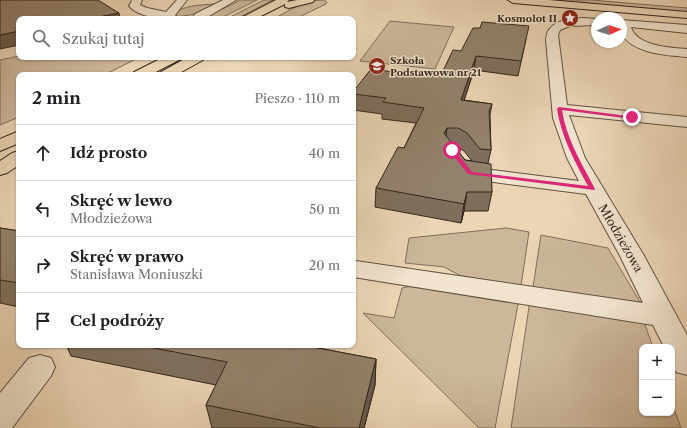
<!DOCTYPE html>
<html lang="pl">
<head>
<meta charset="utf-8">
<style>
  :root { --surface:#fff; --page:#f2f2f2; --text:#202124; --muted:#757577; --line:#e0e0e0 }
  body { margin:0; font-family:"Libre Caslon Text",serif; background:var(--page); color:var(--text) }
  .controls { position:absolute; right:12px; bottom:12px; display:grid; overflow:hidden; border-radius:8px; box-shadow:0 1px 3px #0004 }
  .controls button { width:36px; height:36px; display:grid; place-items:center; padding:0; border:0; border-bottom:1px solid var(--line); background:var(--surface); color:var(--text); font:20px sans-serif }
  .compass { position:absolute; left:591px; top:12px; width:36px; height:36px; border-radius:50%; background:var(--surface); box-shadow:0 1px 3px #0004; rotate:87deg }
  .stop { position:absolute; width:12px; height:12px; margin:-9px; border:3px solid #db2777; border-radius:50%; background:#fff }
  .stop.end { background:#db2777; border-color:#fff; box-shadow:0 1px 4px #0008 }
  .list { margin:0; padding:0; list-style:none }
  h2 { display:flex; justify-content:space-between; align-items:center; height:52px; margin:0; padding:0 16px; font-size:17px }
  h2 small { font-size:13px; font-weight:400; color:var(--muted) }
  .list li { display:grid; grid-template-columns:26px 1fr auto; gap:12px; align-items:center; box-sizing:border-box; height:56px; padding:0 16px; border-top:1px solid var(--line) }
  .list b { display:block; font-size:15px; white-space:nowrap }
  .list p { margin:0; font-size:13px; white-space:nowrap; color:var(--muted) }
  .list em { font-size:13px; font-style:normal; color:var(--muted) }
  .icon { flex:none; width:22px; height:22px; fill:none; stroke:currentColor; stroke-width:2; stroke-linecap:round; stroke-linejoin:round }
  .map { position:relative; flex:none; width:687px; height:428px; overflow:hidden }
  .search { position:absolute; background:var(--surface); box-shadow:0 1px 3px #0004; left:16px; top:16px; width:340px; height:44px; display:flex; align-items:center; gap:10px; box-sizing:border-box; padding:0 14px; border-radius:8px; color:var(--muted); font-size:15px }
  .panel { position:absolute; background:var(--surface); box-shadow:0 1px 3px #0004; left:16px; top:72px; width:340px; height:276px; border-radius:8px }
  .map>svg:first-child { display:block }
</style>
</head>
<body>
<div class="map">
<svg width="687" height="428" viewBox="0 0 687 428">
  <rect width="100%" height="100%" fill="#ebd5b5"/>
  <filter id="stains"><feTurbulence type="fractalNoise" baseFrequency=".005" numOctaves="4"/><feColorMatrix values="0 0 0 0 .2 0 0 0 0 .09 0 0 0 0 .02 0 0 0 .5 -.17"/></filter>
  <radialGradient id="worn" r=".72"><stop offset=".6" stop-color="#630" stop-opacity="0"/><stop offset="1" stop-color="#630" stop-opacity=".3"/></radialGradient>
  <path fill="#ccb79b" stroke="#7f6e5b" d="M240,0h17l-38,19h-17c12,-8 26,-11 38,-19z
    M264,0h9l-37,19h-10z
    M324,0l3,2 -1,2 -31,15h-21c17,-10 31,-19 50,-19z
    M538,0h53l96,8v4z
    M214,4c-6,7 -30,14 -39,12l-2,-2c11,-9 28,-9 41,-10z
    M390,21l64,6 -19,42 -75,-8z
    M19,56v1h121l-36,18h-85v42l-19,8v-65z
    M506,228l23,4 -8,54 -60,-10 -17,-9 -39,-4 4,-25z
    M541,235l67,13 35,59 -110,-20z
    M423,284l96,15 -24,129h-16l-116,-115 31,5 8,-30z
    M530,300l113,19 10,28h-11v66h30v-10l9,25h-170z"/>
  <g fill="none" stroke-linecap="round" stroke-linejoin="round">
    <g stroke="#605142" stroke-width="2">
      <path id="minor" d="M132,0h10l-2,5 7,3 19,4 11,-12h10l-12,15 4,4c-15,0 -40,-1 -50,-13z
        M223,0h13l-32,19h-12l3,-5z
        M582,18l15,1v6l-27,1 -10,4 -2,5 9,70 120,12v10l-118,-12 16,43 58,96 44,81v40l-11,-3 -4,-9v-16h-8l-11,-22 -300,-48v-16h3l287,42 -24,-49 -33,-60 -116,-15 -7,-2 -8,-10 3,-4c8,-2 13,-2 18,5l103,13 -12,-23 -14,-40 -7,-78c1,-19 20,-21 36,-22z
        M621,20l66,5v8l-56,-6c5,19 40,21 56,22v8c-22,-2 -52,-3 -66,-23z
        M40,355l11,3 4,9 -4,9 -39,52h-12v-35l29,-35z"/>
    </g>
    <g stroke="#32251b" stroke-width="2">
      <path id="major" d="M276,0h13l-2,2 10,-2h17l-1,2 -24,6 -4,-1v-3l-30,15h-14l2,-2z
        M508,0h41l138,12v6l-174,-15z
        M164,57h17l-2,3 -29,15h-18l2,-3z
        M188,57h17l-2,3 -27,15h-17l2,-3z
        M19,131v12l-19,8v-12z
        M19,151v14l-12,8 -7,2v-14l12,-8z"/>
    </g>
    <use href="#minor" fill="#f2e4cf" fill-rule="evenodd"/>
    <use href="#major" fill="#ebd5b5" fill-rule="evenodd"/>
  </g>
  <path fill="#7e6f5c" stroke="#32251b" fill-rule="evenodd" d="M526,39l-8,37 -44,-6 -10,30 28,4 -2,11 1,35 -3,13 4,29 -4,19h-24l-3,12 -86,-16 1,-19 28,-40 12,-25 -34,-4v-5l-29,-4v-18l49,-19 39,2 20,-24zM454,146h2l8,5 8,10 -7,-1z
    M0,228l19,3v76l-19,-4z
    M66,345h236l74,14 -1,26 -11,43h-152l-6,-23 10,-20 -145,-29z"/>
  <path fill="#665a4b" stroke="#32251b" d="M119,13l1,6h-32z
    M19,31v14l-19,4v-14z
    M476,56l-2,14 -15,46 2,-16z
    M447,128l-2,18 -1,-13z
    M467,192l-3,19 -3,12 3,-19z
    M376,359l-1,26 -11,43h-5z"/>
  <path fill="#92816b" stroke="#32251b" d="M0,0h98l21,13 -31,6h-69v12l-19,4z
    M482,22l47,4 -8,35 -45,-5 -15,44 31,4 -3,7 2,39 -11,-1 -13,-16 -9,-5h-11l-3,5 21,27 26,4 1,28h-25l-3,12 -88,-16 22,-41 6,1 20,-40 -41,-6 3,-4 -33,-4v-2l18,-23 31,4 2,-3 37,5 12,-25 8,1 12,-23h7z
    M0,228l19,3v52l-19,-3z
    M138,345h164l74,14 -17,69h-39l-114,-23 21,-43z"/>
  <path fill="#db2777" d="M559,107l76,10 -3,2 -70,-9c4,28 20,54 33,79l-1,1 -126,-16 -19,-24 5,-1 18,23 116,14c-13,-24 -27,-50 -31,-77z"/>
  <defs>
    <g id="sight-disc" transform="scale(0.9)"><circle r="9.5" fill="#8f2418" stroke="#f2e4cf"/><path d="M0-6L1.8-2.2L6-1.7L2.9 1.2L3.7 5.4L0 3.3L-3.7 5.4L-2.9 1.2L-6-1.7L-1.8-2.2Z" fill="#fff"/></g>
    <g id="school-disc" transform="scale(0.9)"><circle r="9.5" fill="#8f2418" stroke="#f2e4cf"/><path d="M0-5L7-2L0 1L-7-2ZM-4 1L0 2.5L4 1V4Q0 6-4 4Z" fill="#fff"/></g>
  </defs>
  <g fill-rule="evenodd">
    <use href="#sight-disc" x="570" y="18"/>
    <use href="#school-disc" x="377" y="66"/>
  </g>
  <g text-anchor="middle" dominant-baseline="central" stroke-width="3" stroke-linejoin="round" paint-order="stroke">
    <g font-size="10" font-weight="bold" fill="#32251b" stroke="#f2e4cf" text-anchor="end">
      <text x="557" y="18">Kosmolot II</text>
      <text x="390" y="60" text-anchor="start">Szkoła<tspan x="390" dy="12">Podstawowa nr 21</tspan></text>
    </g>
    <g font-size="12" fill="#32251b" stroke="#f2e4cf">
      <text transform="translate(621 238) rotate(60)">Młodzieżowa</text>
    </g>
  </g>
  <rect width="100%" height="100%" filter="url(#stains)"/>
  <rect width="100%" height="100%" fill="url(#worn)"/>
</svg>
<div class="controls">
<button>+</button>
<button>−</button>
</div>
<svg class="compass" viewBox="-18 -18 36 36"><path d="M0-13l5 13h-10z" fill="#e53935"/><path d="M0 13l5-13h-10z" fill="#757577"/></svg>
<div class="stop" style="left:452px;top:150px"></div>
<div class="stop end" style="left:632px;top:117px"></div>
<div class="search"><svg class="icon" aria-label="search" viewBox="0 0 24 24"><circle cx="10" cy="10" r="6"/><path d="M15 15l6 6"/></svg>Szukaj tutaj</div>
<section class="panel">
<h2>2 min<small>Pieszo · 110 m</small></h2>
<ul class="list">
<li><svg class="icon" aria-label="ahead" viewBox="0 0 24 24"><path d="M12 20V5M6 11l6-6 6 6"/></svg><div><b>Idź prosto</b></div><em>40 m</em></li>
<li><svg class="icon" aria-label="left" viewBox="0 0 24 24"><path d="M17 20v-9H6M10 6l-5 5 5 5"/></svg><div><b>Skręć w lewo</b><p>Młodzieżowa</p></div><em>50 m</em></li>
<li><svg class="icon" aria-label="right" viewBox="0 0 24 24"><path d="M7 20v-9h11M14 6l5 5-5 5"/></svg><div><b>Skręć w prawo</b><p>Stanisława Moniuszki</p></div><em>20 m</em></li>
<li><svg class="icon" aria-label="arrive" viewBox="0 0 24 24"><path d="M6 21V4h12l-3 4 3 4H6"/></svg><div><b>Cel podróży</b></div></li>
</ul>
</section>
</div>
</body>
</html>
